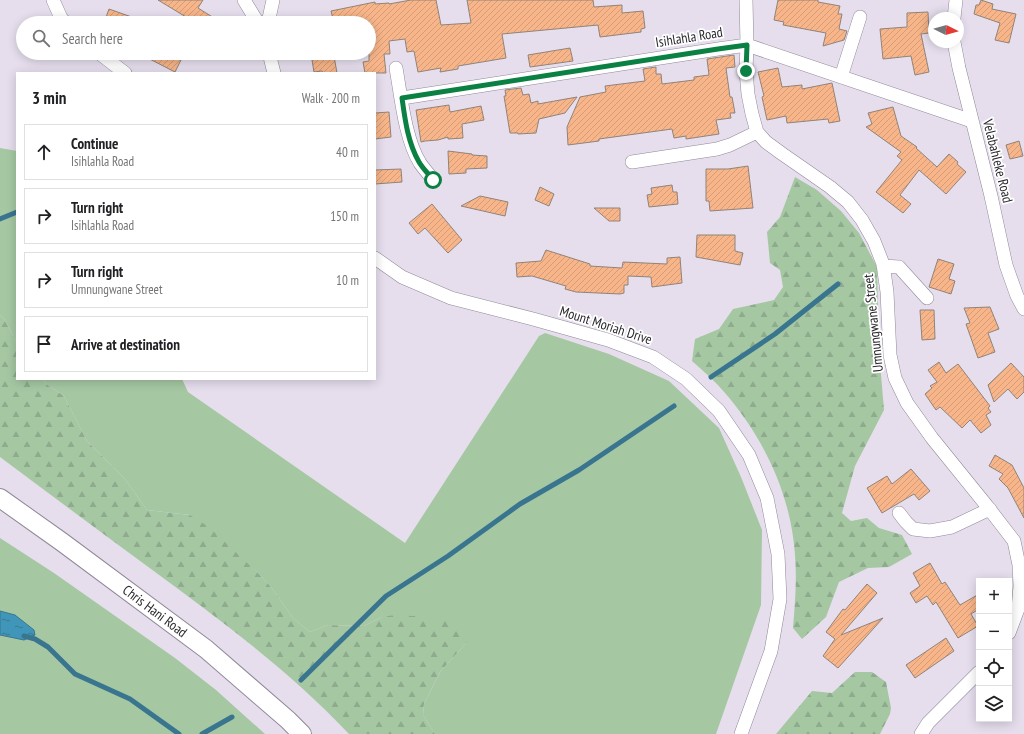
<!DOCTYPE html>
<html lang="en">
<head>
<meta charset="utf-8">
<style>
  :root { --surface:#fff; --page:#f2f2f2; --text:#202124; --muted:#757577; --line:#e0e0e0 }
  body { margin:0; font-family:"PT Sans Narrow",sans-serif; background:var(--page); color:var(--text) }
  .controls { position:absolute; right:12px; bottom:12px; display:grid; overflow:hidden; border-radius:0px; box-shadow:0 2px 10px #0003 }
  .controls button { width:36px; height:36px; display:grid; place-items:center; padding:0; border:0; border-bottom:1px solid var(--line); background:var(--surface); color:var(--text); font:20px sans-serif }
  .compass { position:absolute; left:928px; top:12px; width:36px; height:36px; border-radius:50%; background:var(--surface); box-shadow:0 2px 10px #0003; rotate:95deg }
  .stop { position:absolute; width:12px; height:12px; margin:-9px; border:3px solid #0b8043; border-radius:50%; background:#fff }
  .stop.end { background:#0b8043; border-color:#fff; box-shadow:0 1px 4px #0008 }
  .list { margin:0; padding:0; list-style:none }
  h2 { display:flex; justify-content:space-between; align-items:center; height:52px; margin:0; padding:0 16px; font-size:17px }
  h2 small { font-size:13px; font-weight:400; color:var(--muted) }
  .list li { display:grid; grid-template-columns:26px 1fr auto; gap:12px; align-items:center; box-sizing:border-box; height:56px; margin:0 8px 8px; padding:0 8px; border:1px solid var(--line); border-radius:0px }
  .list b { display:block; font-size:15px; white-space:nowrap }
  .list p { margin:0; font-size:13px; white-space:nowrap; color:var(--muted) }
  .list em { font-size:13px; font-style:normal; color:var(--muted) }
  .icon { flex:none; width:22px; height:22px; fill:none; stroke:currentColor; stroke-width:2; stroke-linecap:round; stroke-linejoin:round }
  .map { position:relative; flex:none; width:1024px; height:734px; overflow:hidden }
  .search { position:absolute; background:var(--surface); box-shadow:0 2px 10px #0003; left:16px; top:16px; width:360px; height:44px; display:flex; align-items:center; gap:10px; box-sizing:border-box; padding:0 14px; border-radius:22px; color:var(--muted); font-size:15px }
  .panel { position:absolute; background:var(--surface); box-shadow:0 2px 10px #0003; left:16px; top:72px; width:360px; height:308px; border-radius:0px }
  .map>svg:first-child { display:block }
</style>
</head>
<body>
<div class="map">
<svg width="1024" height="734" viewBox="0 0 1024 734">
  <defs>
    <pattern id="forest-firs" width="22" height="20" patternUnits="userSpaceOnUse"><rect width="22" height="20" fill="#a5c8a3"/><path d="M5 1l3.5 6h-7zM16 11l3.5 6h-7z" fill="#8eac8d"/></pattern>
    <pattern id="water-ripples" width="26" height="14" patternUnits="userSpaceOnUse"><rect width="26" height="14" fill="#4096b9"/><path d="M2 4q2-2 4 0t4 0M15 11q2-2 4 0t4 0" fill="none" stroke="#367a97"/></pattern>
    <pattern id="building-hatch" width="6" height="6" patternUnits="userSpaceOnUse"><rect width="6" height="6" fill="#f7b589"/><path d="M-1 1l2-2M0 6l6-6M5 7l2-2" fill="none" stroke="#d49c77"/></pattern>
  </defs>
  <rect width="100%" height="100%" fill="#e6deed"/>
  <path fill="#a5c8a3" d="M0,148l17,3v192l-13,-24 -4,-4z
    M545,333l64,21 60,27 50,47 22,49 21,53 -1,75 -45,129h-281l-12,-19 1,-11 16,-32 27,-30 -85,-25 -18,9 -36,-1 -18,7 -17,-14 -22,-31 -12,-13 -69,-59 -43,-5 -22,-31 -38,-38 -23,-45 -15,-10 -7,-7h140l6,13 217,151 134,-207z
    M0,538l54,35 121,85 41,32 49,44h-265z"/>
  <path fill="url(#forest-firs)" d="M795,177l22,13 24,21 18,22 18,34 2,84 5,59 -29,56 -13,47 9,8 16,-3 12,10 23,7 10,19 -23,13 -21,1 -29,14 -13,35 -24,22 -9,-11c2,-24 4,-48 2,-73 -4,-60 -31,-117 -70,-162 -10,-12 -22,-22 -33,-32l3,-22 24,-10 14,-20 41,-9 9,-13 -3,-17 -10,-7 -3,-31 13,-15z
    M0,315l4,4 13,24v36h25l7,7 15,10 23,45 38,38 22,31 43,5 19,12 50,47 12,13 22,31 17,14 18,-7 36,1 18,-9 13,-2 56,3 10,5 6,13v6l-27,30 -16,32 -1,11 12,19h-86c-59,-63 -129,-114 -198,-165 -51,-37 -101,-75 -151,-112z
    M855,672h17l14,10 5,26 -1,6 -10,20h-104l36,-43 20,2z"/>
  <path fill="url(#water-ripples)" stroke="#3a758f" d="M0,611l15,4 19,15 1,5 -11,5 -24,-5z"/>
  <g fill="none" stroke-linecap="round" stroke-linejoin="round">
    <path stroke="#3a758f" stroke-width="5" d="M0,219l17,-7
      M711,377l64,-43 63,-50
      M24,636l11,3 13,8 27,27 55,25 49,35
      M301,680l85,-84 62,-40 72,-52 59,-34 95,-64
      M202,734l30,-17"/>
  </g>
  <path fill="url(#building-hatch)" stroke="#918379" d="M158,0h45l-5,8 24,15h-26z
    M411,0h25l5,25 30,-2 -4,-23h126l1,7 28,-2v8l21,-2 2,17 -4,1v3l-41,5 -2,-12 -96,9 4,24 -48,8v3l-18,3 1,-4 -23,4 -4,-21 -7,1 -2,-13 -16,2 1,13h-6l2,19h-21l-2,-11 6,-1v-38h-35l-3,-12 44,-9v2l14,-1v1z
    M778,0h40v2l22,4 -2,8h4l-3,15 8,2 -3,9 -21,6 3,-13 -43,-8 1,-3 -10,-2z
    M981,0l12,4 -1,5 24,5 -7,29 -14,-3 5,-17 -26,-9 2,-9h3z
    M109,9l34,12v2h-39z
    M928,12l1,21 -8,1 8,38 -14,3 -4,-19 -28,3 -3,-30 27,-2v-14z
    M570,48l3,13 -43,6 -2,-12z
    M138,53h30l13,7 -6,12z
    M734,55l1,12 -9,1 4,29h2l3,16h-5l1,5 -15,2 3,14 -33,5v-3l-12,2 -2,-9 -73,10v2l-31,4 -1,-18 13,-30 26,-5 -1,-6 40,-5 -2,-12 13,-2v7h5l1,10 32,-4v-3l15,-2 -2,-16z
    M334,56l3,17h-14l-1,-2 -8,1 -2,-12z
    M778,68l4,19 20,-2v4l30,-6 8,38 -11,2 -1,-4 -41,4 -1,-7 -19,4 -5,-23 2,-1 -6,-24z
    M521,88l2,7 6,-1 2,9 7,-2v3l39,-7 -12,16 -26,6 -3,14 -18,1v-1h-8l-6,-37h2l-1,-6z
    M449,105l1,7 31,-6 3,14 -22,4 1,14 -15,1v-2l-10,3 -13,1 -4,1 -5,-32z
    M893,107l8,29 16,11 -1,1 21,19 12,-13 9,8 -1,2 9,8 -20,22 -27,-24 -19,25 11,9 -8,9 -27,-21 26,-32 -5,-4 4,-4 -35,-25 6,-3 -4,-11z
    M389,112l2,25 -16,2v-26z
    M1019,141l4,15 -13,3 -4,-14z
    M448,151l24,3v1l15,1v12l-21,1v4l-17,1z
    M748,166l5,42 -43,3 -1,-10h-3v-32h22z
    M401,169l1,13 -27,2v-14z
    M672,185l1,7h4l1,12 -29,3 -2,-12 5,-1 -1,-6z
    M540,187l14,7 -5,12 -14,-6z
    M480,196l28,6 -3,14 -44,-10z
    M432,204l30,36 -14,13 -23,-25 -7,6 -9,-11z
    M594,208h26v13h-11z
    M697,235h38v16l8,2 -3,12 -44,-8z
    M546,250l44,14v2l32,2 1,-6 44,2v-6l13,-1 2,26 -30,4 -1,-10 -23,-1v9h-4v8l-4,1 -44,-2 -11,-3 1,-3 -34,-10 -15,1 -1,-14 25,-2z
    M938,259l16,5 -5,15 6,2 -4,13 -22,-7z
    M990,307l9,22 -11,4 7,19 -17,6 -12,-34 4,-1 -6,-15z
    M920,310h14l1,29 -13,1z
    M939,362l7,11 12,-9 32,42 -2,2 3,4 -5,3 5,10 -10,8 -11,-13 -8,8 -22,-21 -4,3 -11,-16 7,-6 -2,-2 7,-4 -9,-12z
    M1011,363l13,14v15l-7,7 -9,-10 -14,13 -6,-17z
    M995,455l17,10 12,23v30l-16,-30 -9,-9 4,-5 -14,-8z
    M911,469l19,22 -11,9 -5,-6 -32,19 -15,-25 20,-12 5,8z
    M930,563l12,21 3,-2 15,23 19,-11v15l-8,5 7,12 -20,12 -22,-36 -3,3 -6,-9 -11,7 -6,-10 10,-7 -7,-13z
    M867,584l10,9 -36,42 42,-17 -45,50 -15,-12 12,-17 -9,-7 17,-23 2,1z
    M946,638l8,13 -39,27 -9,-13z"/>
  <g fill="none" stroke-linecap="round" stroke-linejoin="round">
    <g stroke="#908998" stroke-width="14">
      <path id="street" d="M53,0l8,18 5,5
        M244,0l14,23
        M746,0l1,45 -1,26 2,23 4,20 5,18 9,10 15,11 49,34 18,15 14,18 12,21 9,23 4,28 3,63 5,23 12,25 25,35 55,68 27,35 5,24 1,21 -2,23 -9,24
        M954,18l2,-18
        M268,23l5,-23
        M954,42l5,26 32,128 15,69 11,31 7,13
        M99,53l26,20
        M269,53l5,20
        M396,68c5,28 9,71 24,95 4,6 9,11 13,17
        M841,77l19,-60
        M402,98l316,-49 29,-4 225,76
        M632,162l85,-13 13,-4 27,-13
        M375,258l27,19 49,21 82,21 75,21 45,17 33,22 33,32 30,44 18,43 11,56 2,45 -9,52 -30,83
        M883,266l16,1 28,31
        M899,513l7,9 7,7 17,2 22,-4 38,-18
        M921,734l7,-11 51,-51"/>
    </g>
    <g stroke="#908998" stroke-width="20">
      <path id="secondary" d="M0,498l62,44 144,107 82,71 14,14"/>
    </g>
    <use href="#street" stroke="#fff" stroke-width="13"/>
    <use href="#secondary" stroke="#fff" stroke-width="18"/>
  </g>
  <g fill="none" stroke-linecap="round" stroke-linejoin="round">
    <path stroke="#0b8043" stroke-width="5" d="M433,180c-4,-6 -10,-11 -14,-18 -11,-19 -14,-42 -17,-64l316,-49 29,-4 -1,26"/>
  </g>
  <g text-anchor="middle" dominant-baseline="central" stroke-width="3.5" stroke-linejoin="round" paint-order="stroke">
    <g font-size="14" fill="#2b282d" stroke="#fff">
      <text transform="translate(689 37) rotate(-9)">Isihlahla Road</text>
      <text transform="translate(998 161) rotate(76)">Velabahleke Road</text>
      <text transform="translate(873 323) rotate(-96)">Umnungwane Street</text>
      <text transform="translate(606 325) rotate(18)">Mount Moriah Drive</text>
      <text transform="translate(155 611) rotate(37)">Chris Hani Road</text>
    </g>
  </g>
</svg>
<div class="controls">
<button>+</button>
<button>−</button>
<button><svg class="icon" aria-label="locate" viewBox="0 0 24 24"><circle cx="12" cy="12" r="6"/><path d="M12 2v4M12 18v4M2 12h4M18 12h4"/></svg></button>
<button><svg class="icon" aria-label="layers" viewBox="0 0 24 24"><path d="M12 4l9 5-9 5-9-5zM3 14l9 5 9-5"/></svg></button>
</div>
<svg class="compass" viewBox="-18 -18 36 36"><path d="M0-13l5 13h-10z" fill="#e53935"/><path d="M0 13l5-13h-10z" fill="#757577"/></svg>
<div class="stop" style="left:433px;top:180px"></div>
<div class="stop end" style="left:746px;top:71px"></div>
<div class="search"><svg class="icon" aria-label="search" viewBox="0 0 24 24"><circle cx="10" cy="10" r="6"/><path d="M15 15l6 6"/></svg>Search here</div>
<section class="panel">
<h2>3 min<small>Walk · 200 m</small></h2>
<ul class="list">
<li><svg class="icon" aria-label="ahead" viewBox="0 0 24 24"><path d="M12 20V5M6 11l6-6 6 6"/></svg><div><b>Continue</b><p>Isihlahla Road</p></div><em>40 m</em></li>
<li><svg class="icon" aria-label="right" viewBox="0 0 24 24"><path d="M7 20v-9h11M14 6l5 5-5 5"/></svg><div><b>Turn right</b><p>Isihlahla Road</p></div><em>150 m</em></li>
<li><svg class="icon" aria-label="right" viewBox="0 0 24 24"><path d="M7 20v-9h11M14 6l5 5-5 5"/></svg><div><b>Turn right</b><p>Umnungwane Street</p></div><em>10 m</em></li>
<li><svg class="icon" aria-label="arrive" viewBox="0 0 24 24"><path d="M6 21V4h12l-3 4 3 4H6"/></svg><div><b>Arrive at destination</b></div></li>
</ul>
</section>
</div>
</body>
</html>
